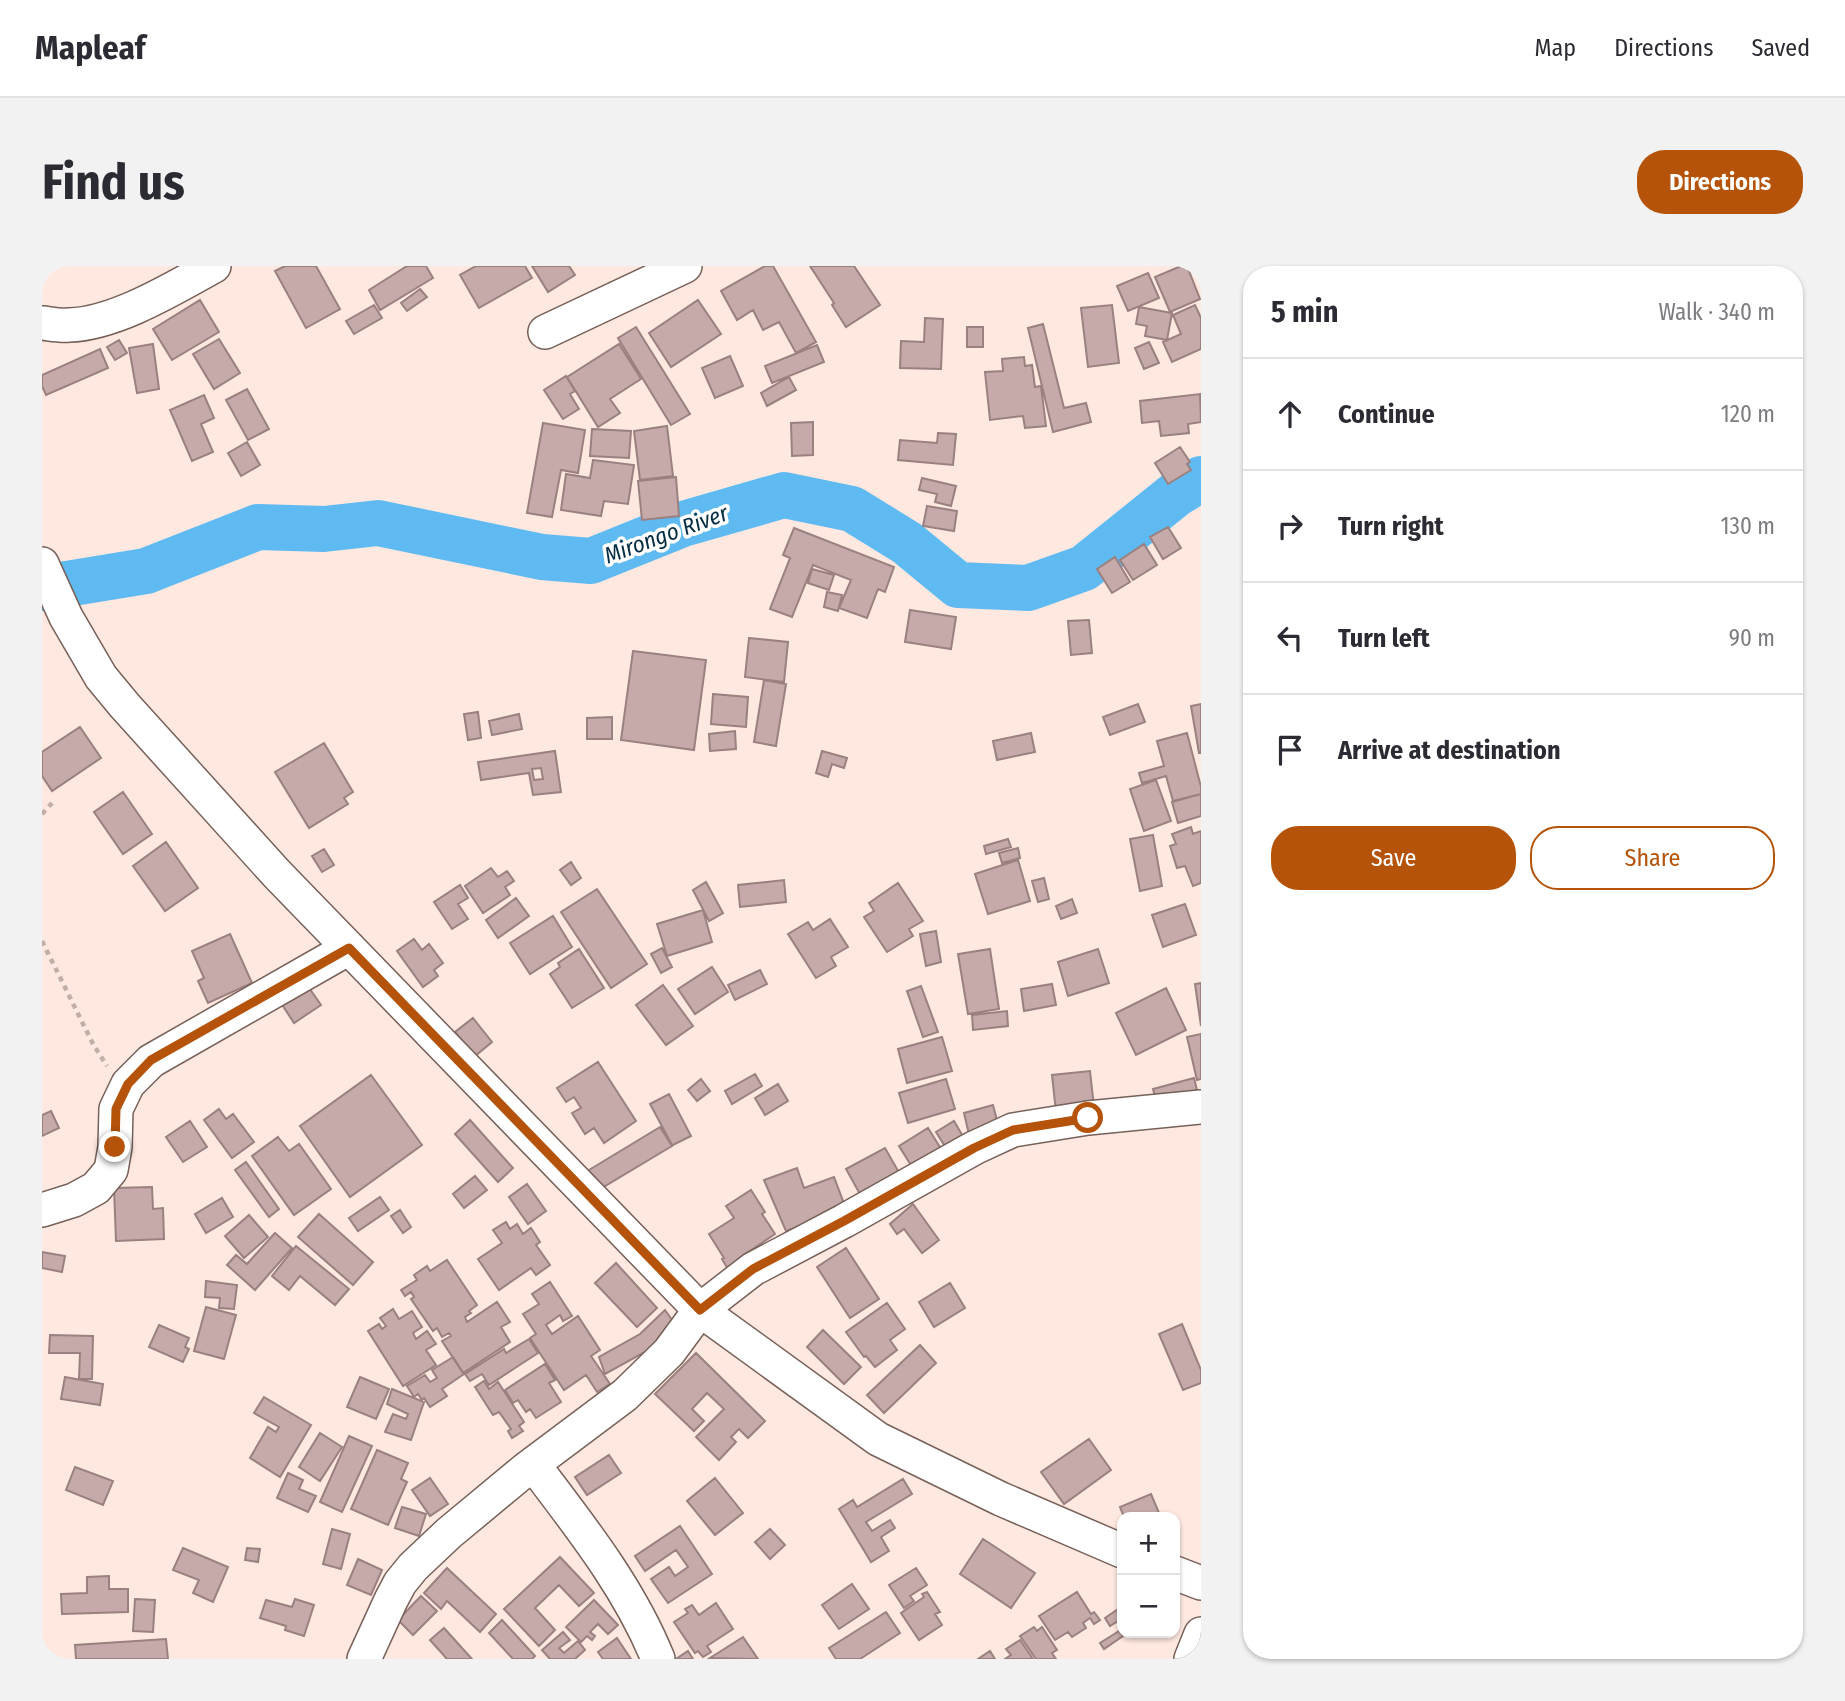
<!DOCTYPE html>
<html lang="en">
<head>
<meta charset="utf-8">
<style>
  :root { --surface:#fff; --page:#f2f2f3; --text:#2b2b33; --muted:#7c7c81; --line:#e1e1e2; --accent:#b45309 }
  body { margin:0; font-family:"Fira Sans Condensed",sans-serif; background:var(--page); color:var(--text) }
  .controls { position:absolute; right:21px; bottom:21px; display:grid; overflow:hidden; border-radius:14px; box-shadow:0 2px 5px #0004 }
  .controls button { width:63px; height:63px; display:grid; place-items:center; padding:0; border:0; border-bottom:2px solid var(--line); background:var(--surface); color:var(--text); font:35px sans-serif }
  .stop { position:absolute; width:21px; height:21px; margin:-16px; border:5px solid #b45309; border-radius:50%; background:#fff }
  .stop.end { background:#b45309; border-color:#fff; box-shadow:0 2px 7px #0008 }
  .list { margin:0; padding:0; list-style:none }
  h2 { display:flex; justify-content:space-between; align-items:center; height:91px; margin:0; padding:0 28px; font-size:30px }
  h2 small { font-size:23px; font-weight:400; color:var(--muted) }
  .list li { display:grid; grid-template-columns:46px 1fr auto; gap:21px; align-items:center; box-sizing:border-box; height:112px; padding:0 28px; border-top:2px solid var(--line) }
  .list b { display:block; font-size:26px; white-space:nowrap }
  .list em { font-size:23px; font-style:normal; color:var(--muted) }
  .actions { display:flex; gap:14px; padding:21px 28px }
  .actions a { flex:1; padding:16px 0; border:2px solid var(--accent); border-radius:28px; text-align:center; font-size:24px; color:var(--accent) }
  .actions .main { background:var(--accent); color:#fff }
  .icon { flex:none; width:38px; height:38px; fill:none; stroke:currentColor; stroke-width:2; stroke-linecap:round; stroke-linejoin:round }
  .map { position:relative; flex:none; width:1159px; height:1393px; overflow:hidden; border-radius:28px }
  header { display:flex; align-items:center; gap:42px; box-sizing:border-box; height:98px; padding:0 35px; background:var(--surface); border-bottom:2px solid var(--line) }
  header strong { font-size:33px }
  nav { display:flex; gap:38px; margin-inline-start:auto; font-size:24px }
  .intro { display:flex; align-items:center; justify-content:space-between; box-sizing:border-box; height:168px; padding:0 42px }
  h1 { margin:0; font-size:49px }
  .button { padding:18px 32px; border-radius:28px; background:var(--accent); color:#fff; font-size:24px; font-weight:700 }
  main { display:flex; gap:42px; padding:0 42px }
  aside { flex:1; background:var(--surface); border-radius:28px; box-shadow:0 2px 5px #0004 }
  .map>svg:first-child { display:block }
</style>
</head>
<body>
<header>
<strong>Mapleaf</strong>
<nav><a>Map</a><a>Directions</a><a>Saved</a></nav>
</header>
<div class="intro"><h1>Find us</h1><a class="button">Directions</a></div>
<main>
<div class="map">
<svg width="1159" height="1393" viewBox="0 0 1159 1393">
  <rect width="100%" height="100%" fill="#fee8e0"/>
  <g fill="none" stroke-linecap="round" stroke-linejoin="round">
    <path stroke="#5fbaf1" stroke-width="46" d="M0,322l104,-17 112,-44 66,2 54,-6 164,34 49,4 92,-37 101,-29 68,14 55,34 51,42 70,3 56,-20 92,-74 25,-15"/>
  </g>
  <path fill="#c5aaa9" stroke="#9a807f" stroke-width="2" fill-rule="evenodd" d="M243,0h31l24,43 -34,19 -31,-57z
    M365,0h19l7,12 -53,32 -11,-20z
    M434,0h49l7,12 -53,30 -19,-33z
    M490,0h37l6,9 -27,17z
    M723,0h8l43,76 -20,11 -17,-31 -16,8 -10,-20 -16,10 -16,-29z
    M768,0h44l26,39 -34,22 -14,-22 2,-2z
    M1139,0h6l13,33 -30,13 -15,-35z
    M1106,7l11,25 -31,13 -11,-25z
    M378,23l7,8 -20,14 -6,-8z
    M158,34l19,32 -47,28 -19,-31z
    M656,34l23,34 -50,33 -22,-34z
    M332,39l8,13 -28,16 -8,-13z
    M1070,39l7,58 -31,4 -7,-59z
    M1153,39l6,13v31l-29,13 -9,-20 18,-8 -8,-19z
    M1097,41l33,6 -5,27 -22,-4 2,-10 -11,-2z
    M883,52l18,1 -2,50 -41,-1 1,-27 23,1z
    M1001,58l21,84 22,-5 5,19 -38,10 -25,-104z
    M594,61l54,87 -19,11 -53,-87z
    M925,61h16v20h-16z
    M177,73l21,34 -26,16 -21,-35z
    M77,74l8,13 -12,7 -8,-13z
    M1107,76l10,21 -15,6 -9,-21z
    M111,78l6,45 -22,4 -8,-45z
    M577,78l22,35 -31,20 10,14 -22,14 -31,-50z
    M775,79l7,17 -52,21 -7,-17z
    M58,83l8,19 -62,27 -4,-9v-11z
    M688,90l13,30 -28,12 -13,-30z
    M982,91l1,9 7,-1 3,22 6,-1 5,40 -21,2 -2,-12 -33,4 -5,-48 18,-1 -1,-12z
    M524,110l9,15 -5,3 9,15 -16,10 -19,-29z
    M747,111l7,13 -29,16 -6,-13z
    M205,123l22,40 -21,11 -22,-40z
    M1158,128l1,28 -13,2 1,9 -28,3 -2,-15 -17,2 -2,-22z
    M162,129l10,23 -13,6 12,28 -21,9 -22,-51z
    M771,156v33l-21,1 -1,-33z
    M501,157l42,7 -7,43 -17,-3 -9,47 -25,-4z
    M625,160l6,50 -33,4 -6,-49z
    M550,163l39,2 -2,27 -39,-2z
    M896,167l18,1 -3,31 -55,-5 2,-20 37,3z
    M205,176l13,23 -19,11 -13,-23z
    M1138,181l10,15 -3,2 4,6 -23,14 -13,-21z
    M551,194l41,5 -6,39 -24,-3 -3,15 -40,-6 5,-36 24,4z
    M634,211l3,39 -37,4 -4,-39z
    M880,212l34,8 -5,20 -16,-4 2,-8 -18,-4z
    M885,240l30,5 -3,20 -31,-5z
    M1126,261l13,21 -18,11 -13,-22z
    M752,262l100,39 -9,25 -7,-3 -11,29 -28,-10 12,-28 -38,-15 -21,52 -22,-8 20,-51 -7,-3z
    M1102,278l13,21 -24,15 -13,-20z
    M1073,291l15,25 -18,11 -15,-24z
    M770,303l22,6 -5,15 -21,-7z
    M785,326l15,3 -4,16 -14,-4z
    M868,344l46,7 -5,32 -46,-7z
    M1047,354l3,33 -21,2 -3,-34z
    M707,372l39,4 -4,40 -39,-5z
    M591,385l73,9 -12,90 -73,-10z
    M722,414l22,4 -10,62 -22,-4z
    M671,428l35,3 -2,30 -35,-3z
    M1096,438l7,18 -35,13 -7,-18z
    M1159,438v49h-2l-8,-47z
    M436,446l3,26 -13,2 -4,-26z
    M477,448l3,15 -30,6 -3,-14z
    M570,451v22h-25v-21z
    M38,461l21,31 -49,33 -10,-15v-24z
    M693,465l1,18 -26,2 -1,-17z
    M989,467l4,19 -38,8 -4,-19z
    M1145,467l14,54v7l-28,7 -7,-25 -24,7 -3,-10 25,-7 -7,-25z
    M282,477l29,49 -9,6 4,6 -39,24 -34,-56z
    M513,485l6,41 -28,3 -4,-22 -48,7 -3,-18zM499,502l2,11 -9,1 -2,-11z
    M780,485l25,7 -3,10 -12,-4 -4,13 -12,-4z
    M1114,514l15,41 -27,10 -14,-42z
    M81,526l29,42 -29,20 -29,-42z
    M1159,528v22l-23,7 -6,-21z
    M1149,561l2,7 8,-3v52l-8,3 -8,-20 -8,2 -7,-22 6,-2 -4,-10z
    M1111,569l9,51 -22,5 -10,-52z
    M966,573l3,8 -25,7 -2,-8z
    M124,576l32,46 -33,23 -32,-45z
    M976,582l2,10 -18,5 -3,-10z
    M282,583l10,16 -12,7 -10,-16z
    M976,594l12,41 -42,13 -13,-40z
    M529,596l10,16 -10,7 -11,-15z
    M449,602l7,9 9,-6 7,10 -9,6 5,8 -27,18 -18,-27z
    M1002,612l5,21 -11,3 -6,-21z
    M742,614l2,22 -46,5 -2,-22z
    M664,616l17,31 -14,8 -16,-31z
    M856,617l25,38 -14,8 4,7 -26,16 -23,-35 10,-6 -5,-8z
    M418,619l8,13 -10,6 10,15 -16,10 -18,-27z
    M555,623l50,75 -36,24 -50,-76z
    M474,632l13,18 -31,22 -12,-18z
    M1030,633l5,14 -16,6 -5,-13z
    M1143,638l11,31 -33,12 -11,-32z
    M661,644l9,32 -45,14 -10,-32z
    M511,650l19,31 -42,27 -20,-31z
    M788,653l18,28 -17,10 5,9 -20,12 -28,-44 20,-12 5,8z
    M894,665l5,31 -15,4 -6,-32z
    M188,668l22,49 -44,20 -10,-22 6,-3 -12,-27z
    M372,673l8,11 7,-6 14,19 -9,7 4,6 -15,11 -26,-36z
    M620,682l10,19 -11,6 -10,-19z
    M537,683l25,39 -32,20 -22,-34 10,-7 -2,-4z
    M948,683l9,60 -31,5 -10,-60z
    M1056,683l11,34 -41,13 -10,-34z
    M670,701l16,25 -33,22 -17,-25z
    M718,704l7,14 -32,16 -7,-15z
    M263,716l16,23 -27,18 -15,-23z
    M1159,717v43l-6,-42z
    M1010,718l4,21 -32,6 -3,-22z
    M621,719l30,41 -27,19 -30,-40z
    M879,720l17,46 -15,5 -16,-46z
    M1124,722l20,42 -50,25 -20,-42z
    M965,745l1,15 -35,4 -1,-15z
    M431,752l19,24 -17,14 -20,-24z
    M1159,768v45l-4,1 -10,-43z
    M900,771l10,34 -45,12 -9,-34z
    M556,796l38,59 -32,22 -10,-15 -9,6 -13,-21 9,-5 -7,-11 -8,5 -9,-14z
    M1048,805l4,36 -38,5 -4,-37z
    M713,808l7,12 -30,18 -7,-13z
    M329,809l51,70 -72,52 -50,-71z
    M1152,812l5,20 -41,10 -5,-19z
    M659,813l9,12 -13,10 -9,-11z
    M904,813l9,30 -47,14 -9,-30z
    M736,818l10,17 -23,14 -10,-17z
    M627,828l22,42 -18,9h-1l-22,-41z
    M951,839l7,27 -30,7 -6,-26z
    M177,843l7,10 7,-5 21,28 -22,16 -28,-38z
    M9,845l8,17 -17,8v-21z
    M428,854l43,48 -15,14 -43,-48z
    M148,855l17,26 -24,15 -17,-25z
    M912,855l11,19 -17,11 -12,-19z
    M618,861l12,19 -77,46 -11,-19z
    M886,862l15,24 -29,18 -15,-24z
    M236,871l11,14 10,-7 32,45 -37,26 -42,-59z
    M843,882l20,35 -39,22 -20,-36z
    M204,896l33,47 -10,8 -34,-47z
    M755,902l7,20 30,-11 12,32 -60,22 -22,-51z
    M433,910l12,14 -23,18 -11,-14z
    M485,918l19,27 -18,13 -19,-27z
    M110,921l1,22 10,-1 1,31 -48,2 -2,-53z
    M709,924l14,22 -3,2 13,20 -28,19 3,4 -21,14 -7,-12 2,-1 -15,-24 25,-16 -8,-12z
    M338,931l9,13 -31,21 -9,-13z
    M180,932l11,19 -27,16 -11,-19z
    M871,938l26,36 -17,13 -18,-24 -7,5 -7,-10z
    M358,944l11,17 -8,6 -12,-17z
    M277,948l54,48 -20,23 -55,-48z
    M207,949l19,22 -24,21 -19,-22z
    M464,956l4,7 7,-5 6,10 8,-6 9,14 -4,3 14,20 -14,10 -5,-7 -32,22 -21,-31 24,-16 -9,-13z
    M233,967l17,15 -37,42 -28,-25 9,-10 11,9z
    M254,980l53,43 -14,16 -35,-29 -11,14 -17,-14z
    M804,982l33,51 -29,19 -33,-51z
    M0,986l23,4 -3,16 -20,-4z
    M405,994l30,45 -8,6 2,2 -6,4 2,5 30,-20 13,20 -9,5 9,15 -47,31 -21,-32 9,-5 -2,-3 -7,4 -5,-9 -4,3 -22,-32 3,-2 -3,-5 -6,4 -4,-6 16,-10 -3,-5 13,-9 3,5z
    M574,997l41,45 -20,19 -42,-44z
    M164,1015l31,4 -3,24 -15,-1 1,-10 -15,-1z
    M508,1016l22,34 -9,5 -3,-6 -14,10 6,9 26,-18 22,34 -9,6 19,28 -13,8 -11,-17 -22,15 -34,-52 6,-4 -13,-20 16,-10 -7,-10z
    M908,1017l15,25 -31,19 -15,-25z
    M845,1037l18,26 -15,11 7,10 -22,17 -9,-11 -2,1 -18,-25z
    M164,1041l30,8 -12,44 -30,-8z
    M351,1043l6,10 13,-8 10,16 -9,6 3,6 11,-8 9,13 -10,6 10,15 -33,21 -35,-55 11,-7 3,5 4,-3 -6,-8z
    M623,1044l10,14 -30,28 -40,22 -6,-17 41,-23z
    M1140,1058l19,46v13l-18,7 -24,-56z
    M117,1059l30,13 -4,9 4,2 -6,13 -34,-15z
    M781,1064l38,37 -17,17 -37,-37z
    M8,1069l43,1 -1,43h-13l1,-26h-31z
    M487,1073l9,14 -49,32 -7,-11 -12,7 -5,-7 39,-25 2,4z
    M878,1079l16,18 -52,50 -17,-18z
    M654,1087l69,68 -17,17 -9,-9 -8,8 5,5 -17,18 -23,-23 28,-28 -17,-16 -15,16 12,12 -10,10 -39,-37z
    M411,1091l11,17 -22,15 5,7 -17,11 -6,-9 -2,2 -4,-6 -4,3 -7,-11 18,-11 5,7 7,-4 -5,-8z
    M503,1098l10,16 -6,3 12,19 -25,16 -6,-9 -4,3 -8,-12 -5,3 -8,-13z
    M23,1111l38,7 -3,21 -39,-6z
    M318,1111l29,12 -13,30 -29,-12z
    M442,1115l5,8 9,-7 26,40 -5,4 4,5 -11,7 -4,-7 3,-2 -12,-17 -6,3 -18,-28z
    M350,1123l32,13 -13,38 -26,-8 8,-18 13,5 2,-5 -21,-10z
    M222,1131l47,28 -31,52 -30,-19 18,-31 8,5 3,-5 -25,-14z
    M278,1167l22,14 -22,34 -21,-14z
    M307,1170l23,10 -30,66 -22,-10z
    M1047,1173l22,31 -47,34 -23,-32z
    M335,1184l31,13 -7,16 6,3 -19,43 -37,-16z
    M567,1189l12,18 -34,22 -12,-18z
    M33,1201l38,14 -10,24 -37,-15z
    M246,1207l15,7 -4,9 17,7 -8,16 -31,-14z
    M388,1212l18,26 -18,12 -18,-26z
    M673,1212l28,35 -28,22 -28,-34z
    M861,1213l9,15 -46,28 6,9 18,-11 5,8 -14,9 8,14 -18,11 -32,-53 14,-9 4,7z
    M1109,1228l8,19 -11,4h-24l-4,-10z
    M360,1241l24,7 -7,22 -24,-8z
    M638,1260l32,48 -44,29 -17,-24 18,-12 6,9 13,-9 -12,-17 -31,21 -10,-15z
    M290,1263l18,5 -9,35 -18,-5z
    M728,1263l15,16 -15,14 -15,-17z
    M941,1273l52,34 -24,35 -51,-34z
    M141,1282l45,19 -15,35 -20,-9 6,-13 -26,-10z
    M205,1282l13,1 -2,13 -13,-2z
    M518,1291l34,36 -15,13 -20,-21 -24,23 20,22 -16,16 -35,-37z
    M316,1293l24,11 -11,25 -24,-10z
    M405,1302l49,46 -16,18 -33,-31 -6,8 -17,-16z
    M874,1302l11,17 -17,11 4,5 -10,7 -15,-23z
    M67,1310v13h19v23l-66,2 -1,-20 26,-1v-16z
    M810,1318l17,25 -30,20 -17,-24z
    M885,1326l13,20 -5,2 7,11 -23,15 -18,-27 23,-16 -2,-3z
    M1035,1326l14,22 3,-2 6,8 -6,4 -4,-6 -7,5 3,5 -14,9 -4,-5 -13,8 -16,-24z
    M379,1330l16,15 -24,24 -15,-15z
    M93,1333l20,1 -2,32 -20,-1z
    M253,1333l19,6 -10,31 -19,-6 1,-4 -26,-8 6,-18 26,7z
    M552,1334l24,25 -10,9 -10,-10 -8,8 5,4 -3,4 -5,-4 -6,6 -15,-15z
    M674,1337l17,26 -26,17 4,6 -8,5 -5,-6 -3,2 -21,-31 14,-9 -3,-4 7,-4 7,10z
    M1079,1341l1,16 -2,1 -2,-3 -8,5 -5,-8z
    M844,1346l14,21 -40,26h-24l-7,-11z
    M460,1354l33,36 -3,3h-19l-24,-26z
    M992,1361l3,4 5,-4 15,23 -5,3 4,6h-20l-16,-23z
    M402,1362l28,31h-25l-17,-19z
    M1077,1365l4,5 -19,13 -4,-6z
    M521,1366l7,8 -11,8 5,5 14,-12 7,9 -10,9h-25l-8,-9z
    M701,1371l15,22 -48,-1z
    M575,1372l14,21h-28l-5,-7z
    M124,1373l2,20h-92l-1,-14z
    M978,1374l13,19h-28l6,-4 -5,-6z
    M646,1385l5,8h-17z
    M948,1385l5,8h-17z"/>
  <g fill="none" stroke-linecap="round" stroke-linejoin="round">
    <g stroke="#776058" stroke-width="36">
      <path id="minor" d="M0,57c9,1 18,3 27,2 46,-1 105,-37 145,-59
        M503,66l140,-66
        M0,298l24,53 35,60 24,29 152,168 423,436 178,129 123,60 121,52
        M0,944l32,-10 22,-12 15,-18 4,-23 1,-38 12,-25 23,-23 198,-113
        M491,1198c46,61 96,123 125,195
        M1133,1307l26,10
        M322,1393l27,-59 9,-17 13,-16 36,-34 76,-63 100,-75 44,-43 31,-42 53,-41 91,-48 130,-73 39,-18 75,-12 113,-11
        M1149,1393l10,-25"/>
    </g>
    <path stroke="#c0aea8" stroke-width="4.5" stroke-dasharray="5 5" stroke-linecap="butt" d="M0,548l10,-11
      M0,675l51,103 14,22"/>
    <use href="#minor" stroke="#fff" stroke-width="33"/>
  </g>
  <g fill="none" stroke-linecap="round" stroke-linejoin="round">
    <path stroke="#b45309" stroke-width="9" d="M73,881l1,-38 12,-25 23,-24 198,-112 351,362 53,-41 91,-48 130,-73 39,-18 75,-12"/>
  </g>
  <g text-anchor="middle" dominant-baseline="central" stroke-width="7" stroke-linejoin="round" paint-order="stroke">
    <g font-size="23" font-style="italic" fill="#042d43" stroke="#fff">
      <text transform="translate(624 268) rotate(-20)">Mirongo River</text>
    </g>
  </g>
</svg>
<div class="controls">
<button>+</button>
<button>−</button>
</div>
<div class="stop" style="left:1046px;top:852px"></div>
<div class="stop end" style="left:73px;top:881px"></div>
</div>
<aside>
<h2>5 min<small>Walk · 340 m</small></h2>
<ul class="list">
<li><svg class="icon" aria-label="ahead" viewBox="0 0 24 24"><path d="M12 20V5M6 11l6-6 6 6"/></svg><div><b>Continue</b></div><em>120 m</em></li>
<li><svg class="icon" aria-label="right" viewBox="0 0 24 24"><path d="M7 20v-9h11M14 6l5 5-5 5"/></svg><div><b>Turn right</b></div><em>130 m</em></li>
<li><svg class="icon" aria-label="left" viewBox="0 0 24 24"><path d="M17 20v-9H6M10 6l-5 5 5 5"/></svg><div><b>Turn left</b></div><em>90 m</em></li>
<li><svg class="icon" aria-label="arrive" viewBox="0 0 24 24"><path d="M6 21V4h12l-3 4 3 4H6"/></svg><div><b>Arrive at destination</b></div></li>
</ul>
<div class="actions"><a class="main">Save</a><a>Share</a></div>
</aside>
</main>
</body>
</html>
